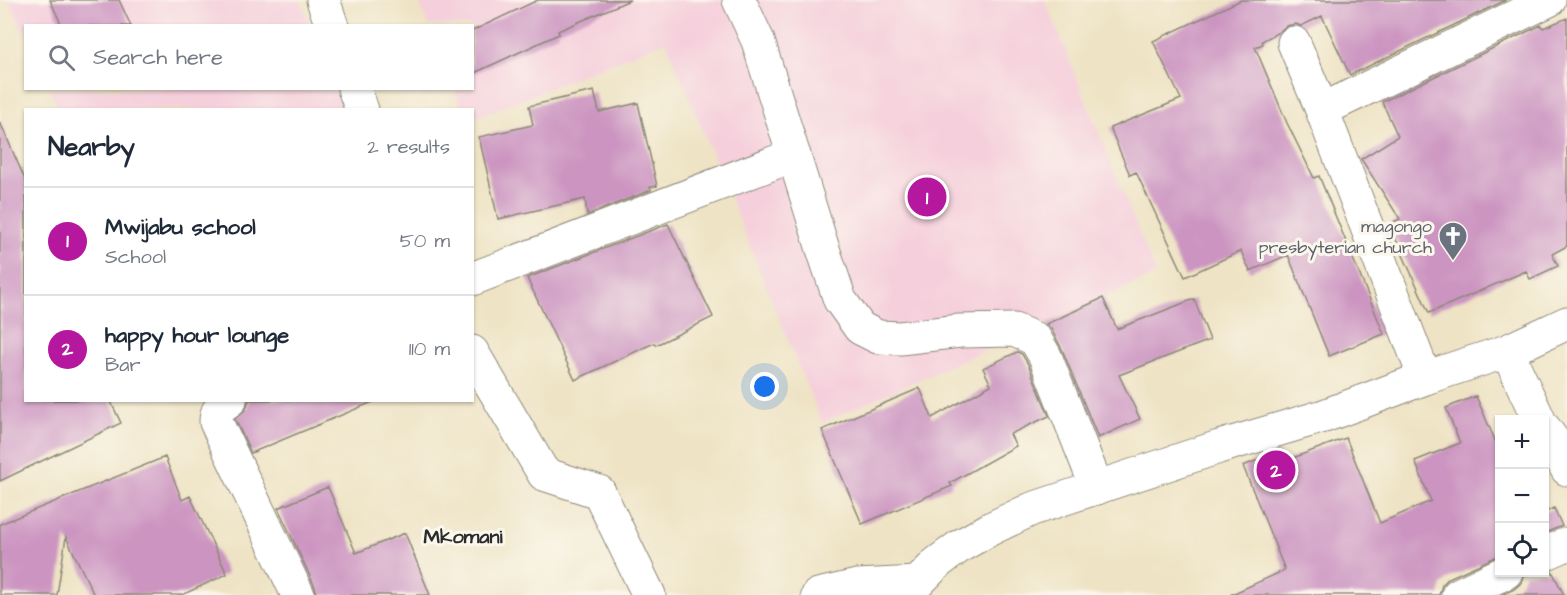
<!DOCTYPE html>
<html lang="en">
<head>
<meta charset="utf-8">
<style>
  :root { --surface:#fff; --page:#f6f6f7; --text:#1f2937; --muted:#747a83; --line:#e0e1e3; --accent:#b5179e }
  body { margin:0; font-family:"Architects Daughter",sans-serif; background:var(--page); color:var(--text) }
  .controls { position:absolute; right:18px; bottom:18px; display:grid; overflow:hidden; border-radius:0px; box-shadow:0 2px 4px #0004 }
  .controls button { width:54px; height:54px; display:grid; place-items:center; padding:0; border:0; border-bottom:2px solid var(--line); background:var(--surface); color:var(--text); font:30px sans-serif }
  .you { position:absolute; left:765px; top:387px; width:21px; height:21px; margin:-15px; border:4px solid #fff; border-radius:50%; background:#1a73e8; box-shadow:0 0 0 9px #1a73e833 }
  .badge { display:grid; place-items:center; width:39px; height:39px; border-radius:50%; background:var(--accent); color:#fff; font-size:20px; font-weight:700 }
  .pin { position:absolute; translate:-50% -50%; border:3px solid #fff; box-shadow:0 2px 6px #0006 }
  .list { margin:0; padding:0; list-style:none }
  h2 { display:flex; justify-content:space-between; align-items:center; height:78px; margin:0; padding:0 24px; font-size:26px }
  h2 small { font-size:20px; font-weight:400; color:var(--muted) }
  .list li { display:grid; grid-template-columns:39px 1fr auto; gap:18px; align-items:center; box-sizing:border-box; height:108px; padding:0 24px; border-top:2px solid var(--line) }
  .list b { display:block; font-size:22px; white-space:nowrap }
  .list p { margin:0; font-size:20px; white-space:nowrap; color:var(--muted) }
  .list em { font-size:20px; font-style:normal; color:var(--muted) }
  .icon { flex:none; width:33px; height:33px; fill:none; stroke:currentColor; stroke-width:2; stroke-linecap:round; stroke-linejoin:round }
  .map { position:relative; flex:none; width:1567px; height:595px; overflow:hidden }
  .search { position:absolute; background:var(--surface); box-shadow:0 2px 4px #0004; left:24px; top:24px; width:450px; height:66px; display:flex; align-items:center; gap:15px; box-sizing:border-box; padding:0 21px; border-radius:0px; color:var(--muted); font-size:22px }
  .panel { position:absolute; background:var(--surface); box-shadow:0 2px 4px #0004; left:24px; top:108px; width:450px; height:294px; border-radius:0px }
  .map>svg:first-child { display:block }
</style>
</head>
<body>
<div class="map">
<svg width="1567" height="595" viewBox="0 0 1567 595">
  <rect width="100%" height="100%" fill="#fbf7ec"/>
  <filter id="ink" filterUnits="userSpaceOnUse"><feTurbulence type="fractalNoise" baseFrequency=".0167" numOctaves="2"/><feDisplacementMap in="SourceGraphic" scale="12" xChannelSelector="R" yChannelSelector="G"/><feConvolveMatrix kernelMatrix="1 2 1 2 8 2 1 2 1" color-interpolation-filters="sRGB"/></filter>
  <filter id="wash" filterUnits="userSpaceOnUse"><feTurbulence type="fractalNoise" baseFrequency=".008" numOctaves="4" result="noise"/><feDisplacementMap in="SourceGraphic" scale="24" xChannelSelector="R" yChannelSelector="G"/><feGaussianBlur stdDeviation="1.35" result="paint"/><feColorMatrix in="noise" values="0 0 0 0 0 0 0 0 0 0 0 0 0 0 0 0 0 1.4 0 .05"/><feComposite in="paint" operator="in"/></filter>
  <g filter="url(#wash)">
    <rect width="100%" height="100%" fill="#eee3c4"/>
    <path fill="#f5cfdc" d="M9,0h291l11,25 -285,1 -1,10z
      M418,0h627l111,274 -334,149 -156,-382 -193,78 -1,-9 -9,-1 -9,-20 18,-1v-62l-44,-1z
      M49,89h288l9,20h-287z"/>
    <g id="blocks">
      <path fill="#cc95c1" d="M50,0h69l12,26h-69z
        M538,0h92l-72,31 1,3 -87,40v-43z
        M1241,0h265l-156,75 -28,-59 -21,10 -5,-2 -10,2 -7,6 -17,9 1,3 -8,3 32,76 27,55 5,-2 65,158 -55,22 -41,-101 -38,16 -9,-20 -56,26 -49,-105 -6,3 -20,-47 71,-29 -28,-58z
        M1567,18v228l-15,8 6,12 -28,13 -4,-8 -97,42 -40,-89 11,-5 -39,-60 37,-23 -16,-34 159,-77 2,3z
        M594,91l5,21 39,-9 19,83 -7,1 1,3 -64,25 -2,-16 -87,20 -19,-82 54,-12 -4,-19z
        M0,122l26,60v218h84l11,23 -121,58z
        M668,224l45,93 -57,28 -2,-2 -79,37 -48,-102z
        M1103,298l14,31 77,-30 16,41 -91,35 21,44 -42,19 -36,-89 -11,-20 -5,-5z
        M1017,352l5,2 6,10 21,52 -39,18 6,12 -66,37 2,3 -90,38 -40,-94 98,-42 12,30 59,-33 -8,-17z
        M1476,396l24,56v103l-51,23 -7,7 -3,10h-209l55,-25 -42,-104 35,-14 4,10 64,-24 34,85 51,-22 -16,-40 45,-18 -14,-35z
        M249,400h126v1l-124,52 -16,-34 11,-10z
        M165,457l17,43 8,-4 37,78 -45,21h-88l-28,-58 -9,58h-57v-71z
        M328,487l28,66 49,-20 25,62h-114l-1,-8 -37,-79z
        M1554,508l8,18 -17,7v-21z
        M1552,571l12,24h-63l13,-6 7,-6 4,-10z"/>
    </g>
  </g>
  <g filter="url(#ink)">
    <use href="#blocks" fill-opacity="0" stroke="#8c8778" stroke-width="1.5"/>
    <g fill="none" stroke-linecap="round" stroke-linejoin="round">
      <g stroke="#8c8778" stroke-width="35">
        <path id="minor" d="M323,0l9,26
          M739,0l19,41 64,205 18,54 20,28 18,9 22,1 60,-7 54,-1 21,9 10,17 52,132
          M1294,43l28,67 103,268
          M354,88l8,22
          M1322,110l227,-110
          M472,279l322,-124
          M1507,351l32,69
          M472,352l72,122 55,18 50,103
          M230,400c-10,6 -14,11 -14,22l82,173
          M1544,428l8,11 15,30
          M1544,554l23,-10
          M818,595l39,-9 60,-3
          M1458,595l48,-23"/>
      </g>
      <g stroke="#8c8778" stroke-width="35">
        <path id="major" d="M906,595l31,-32 23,-17 30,-17 42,-20 187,-62 105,-31 101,-38 82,-27 60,-28"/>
      </g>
      <use href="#minor" stroke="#fff" stroke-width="33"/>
      <use href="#major" stroke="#fff" stroke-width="33"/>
    </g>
  </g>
  <defs>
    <g id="church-pin" transform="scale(1.5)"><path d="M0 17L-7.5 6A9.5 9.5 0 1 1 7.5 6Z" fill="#6b7280" stroke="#fbf7ec"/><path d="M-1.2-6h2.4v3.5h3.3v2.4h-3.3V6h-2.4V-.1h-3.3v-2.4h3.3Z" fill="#fff"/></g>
  </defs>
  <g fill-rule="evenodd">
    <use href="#church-pin" x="1453" y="236"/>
  </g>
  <g text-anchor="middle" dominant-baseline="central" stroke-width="6" stroke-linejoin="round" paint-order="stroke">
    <g font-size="18" fill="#5b616d" stroke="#fbf7ec" text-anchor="end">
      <text x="1432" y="226">magongo<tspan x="1432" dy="21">presbyterian church</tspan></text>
    </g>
    <g font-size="20" font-weight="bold" fill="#2b2b2b" stroke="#fbf7ec">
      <text x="463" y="537">Mkomani</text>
    </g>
  </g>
</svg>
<div class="controls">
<button>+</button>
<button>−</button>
<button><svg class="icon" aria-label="locate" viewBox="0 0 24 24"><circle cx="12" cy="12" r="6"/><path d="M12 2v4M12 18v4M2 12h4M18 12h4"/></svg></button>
</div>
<div class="you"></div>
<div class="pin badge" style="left:927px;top:197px">1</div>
<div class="pin badge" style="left:1276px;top:470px">2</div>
<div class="search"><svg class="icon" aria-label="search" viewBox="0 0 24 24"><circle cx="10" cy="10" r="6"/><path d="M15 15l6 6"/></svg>Search here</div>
<section class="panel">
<h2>Nearby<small>2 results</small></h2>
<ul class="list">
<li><span class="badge">1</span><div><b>Mwijabu school</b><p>School</p></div><em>50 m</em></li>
<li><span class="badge">2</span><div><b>happy hour lounge</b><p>Bar</p></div><em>110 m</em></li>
</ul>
</section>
</div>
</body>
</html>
